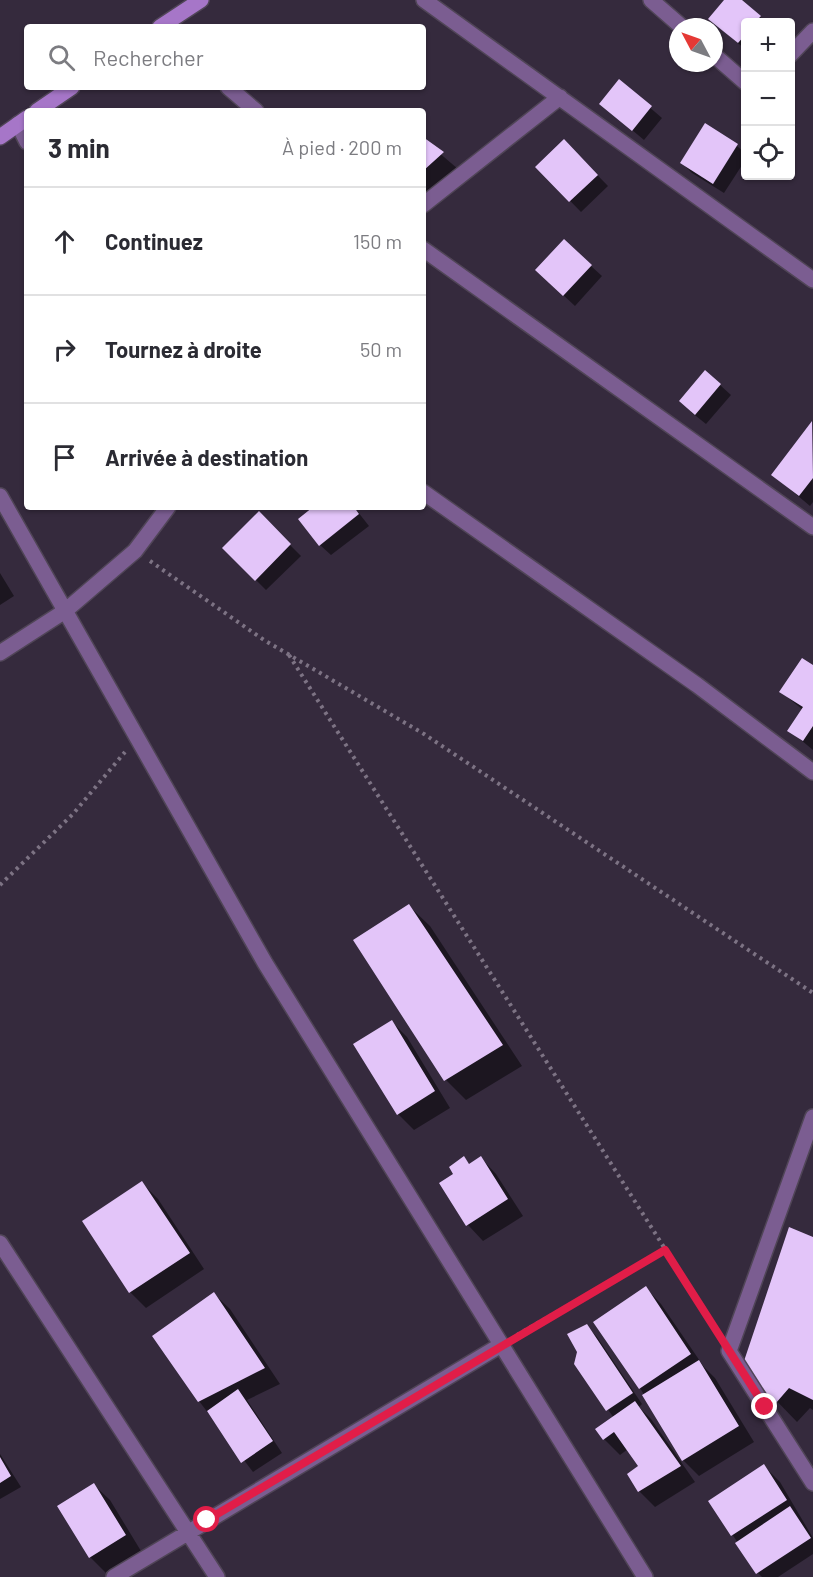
<!DOCTYPE html>
<html lang="fr">
<head>
<meta charset="utf-8">
<style>
  :root { --surface:#fff; --page:#f7f7f7; --text:#2b2b33; --muted:#7c7c81; --line:#e1e1e2 }
  body { margin:0; font-family:Barlow,sans-serif; background:var(--page); color:var(--text) }
  .controls { position:absolute; right:18px; top:18px; display:grid; overflow:hidden; border-radius:6px; box-shadow:0 2px 4px #0004 }
  .controls button { width:54px; height:54px; display:grid; place-items:center; padding:0; border:0; border-bottom:2px solid var(--line); background:var(--surface); color:var(--text); font:30px sans-serif }
  .compass { position:absolute; left:669px; top:18px; width:54px; height:54px; border-radius:50%; background:var(--surface); box-shadow:0 2px 4px #0004; rotate:311deg }
  .stop { position:absolute; width:18px; height:18px; margin:-14px; border:4px solid #e11d48; border-radius:50%; background:#fff }
  .stop.end { background:#e11d48; border-color:#fff; box-shadow:0 2px 6px #0008 }
  .list { margin:0; padding:0; list-style:none }
  h2 { display:flex; justify-content:space-between; align-items:center; height:78px; margin:0; padding:0 24px; font-size:26px }
  h2 small { font-size:20px; font-weight:400; color:var(--muted) }
  .list li { display:grid; grid-template-columns:39px 1fr auto; gap:18px; align-items:center; box-sizing:border-box; height:108px; padding:0 24px; border-top:2px solid var(--line) }
  .list b { display:block; font-size:22px; white-space:nowrap }
  .list em { font-size:20px; font-style:normal; color:var(--muted) }
  .icon { flex:none; width:33px; height:33px; fill:none; stroke:currentColor; stroke-width:2; stroke-linecap:round; stroke-linejoin:round }
  .map { position:relative; flex:none; width:813px; height:1577px; overflow:hidden }
  .search { position:absolute; background:var(--surface); box-shadow:0 2px 4px #0004; left:24px; top:24px; width:402px; height:66px; display:flex; align-items:center; gap:15px; box-sizing:border-box; padding:0 21px; border-radius:6px; color:var(--muted); font-size:22px }
  .panel { position:absolute; background:var(--surface); box-shadow:0 2px 4px #0004; left:24px; top:108px; width:402px; height:402px; border-radius:6px }
  .map>svg:first-child { display:block }
</style>
</head>
<body>
<div class="map">
<svg width="813" height="1577" viewBox="0 0 813 1577">
  <rect width="100%" height="100%" fill="#352a3d"/>
  <path fill="#0007" d="M726,0h14l26,22h-20v28l-36,-31z
    M619,81l43,37 -18,22 -43,-36z
    M423,139l35,30 -35,31z
    M564,141l44,45 -27,26 -44,-45z
    M737,146l9,8v5l-22,34 -32,-20 -10,-10z
    M591,266l11,10 -27,30 -27,-25z
    M720,385l11,10 -25,29 -15,-12z
    M812,423l1,79 -3,4 -37,-31z
    M316,507h38l15,19 -38,29 -11,-10z
    M259,514l42,42 -35,34 -42,-42z
    M0,573l14,23 -14,9z
    M813,667v83l-24,-20 14,-20 -22,-18z
    M409,906l21,20 92,140 -56,34 -20,-20z
    M391,1021l16,16 43,71 -36,22 -16,-16z
    M464,1158l6,7 11,-7 15,16 27,42 -40,25 -15,-16 -27,-42 14,-9z
    M142,1183l16,16 46,70 -58,39 -16,-16 -46,-71z
    M813,1238v172l-3,-2 -13,14 -53,-55z
    M646,1288l15,16 43,63 11,11 39,64 -55,34 -16,-16 -43,-72z
    M214,1294l16,15 50,75 -33,16 35,53 -29,19 -54,-71z
    M587,1326l10,11 45,67 -3,3 12,12 44,63 -40,25 -16,-16 -10,-16 11,-8 -12,-18 -8,6 -16,-16 10,-21 -39,-54z
    M0,1454l21,33 -21,12z
    M764,1466l16,16 33,56v16l-35,23h-16l-4,-4 -48,-72z
    M94,1485l16,15 31,51 -35,22 -16,-16 -31,-50z"/>
  <path fill="#e3c5f9" d="M724,0h18l19,16 -6,6h-9v12l-8,9 -30,-24z
    M619,79l33,27 -20,25 -33,-27z
    M705,123l33,21 -25,40 -33,-21z
    M423,137l21,15 -21,19z
    M564,139l34,36 -29,27 -34,-35z
    M564,239l28,26 -29,31 -28,-26z
    M705,370l16,14 -26,31 -16,-14z
    M812,421l1,57 -14,18 -28,-21z
    M313,507h41l5,7 -40,32 -21,-27z
    M259,511l32,33 -36,37 -33,-33z
    M802,658l11,7v61l-10,15 -16,-10 16,-24 -24,-15z
    M409,904l94,141 -59,36 -91,-141z
    M392,1020l43,71 -38,24 -44,-71z
    M464,1156l5,8 12,-8 27,43 -42,27 -27,-43 14,-9 -4,-7z
    M142,1181l48,72 -61,40 -47,-72z
    M789,1227l24,10v163l-24,-12 -13,15 -34,-36z
    M646,1286l45,68 -52,35 -46,-67z
    M214,1292l51,76 -67,34 -46,-66z
    M587,1324l46,69 -27,18 -32,-47 3,-12 -10,-18z
    M699,1360l40,66 -57,35 -40,-66z
    M238,1389l35,52 -32,22 -34,-52z
    M635,1401l46,65 -43,26 -11,-18 11,-8 -24,-34 -11,8 -8,-11z
    M0,1457l11,19 -11,7z
    M764,1464l23,36 -56,36 -23,-35z
    M94,1483l32,52 -37,23 -32,-52z
    M790,1506l21,32 -55,36 -21,-31z"/>
  <g fill="none" stroke-linecap="round" stroke-linejoin="round">
    <g stroke="#504557" stroke-width="18">
      <path id="minor" d="M424,0l389,280
        M651,0l31,27
        M714,55l32,28
        M790,55l23,-24
        M228,87l28,24
        M18,124l9,18
        M423,205l137,-108
        M423,249l390,278
        M423,492l274,193 116,87
        M0,496l265,467 380,614
        M0,653l65,-42 70,-60 33,-44
        M813,1117l-84,234 84,132
        M0,1243l217,334
        M114,1577l387,-232"/>
    </g>
    <g stroke="#504557" stroke-width="18">
      <path id="secondary" d="M160,27l41,-27
        M37,111l35,-24
        M0,137l27,-19"/>
    </g>
    <path stroke="#7d7384" stroke-width="4" stroke-dasharray="3 4.5" stroke-linecap="butt" d="M150,561l114,79 160,94 389,259
      M289,655l428,676
      M0,885l73,-71 52,-62
      M517,1335l148,-85"/>
    <use href="#minor" stroke="#7b5d91" stroke-width="15"/>
    <use href="#secondary" stroke="#a676c8" stroke-width="15"/>
  </g>
  <g fill="none" stroke-linecap="round" stroke-linejoin="round">
    <path stroke="#e11d48" stroke-width="8" d="M207,1520l458,-270 100,157"/>
  </g>
</svg>
<div class="controls">
<button>+</button>
<button>−</button>
<button><svg class="icon" aria-label="locate" viewBox="0 0 24 24"><circle cx="12" cy="12" r="6"/><path d="M12 2v4M12 18v4M2 12h4M18 12h4"/></svg></button>
</div>
<svg class="compass" viewBox="-18 -18 36 36"><path d="M0-13l5 13h-10z" fill="#e53935"/><path d="M0 13l5-13h-10z" fill="#7c7c81"/></svg>
<div class="stop" style="left:207px;top:1520px"></div>
<div class="stop end" style="left:765px;top:1407px"></div>
<div class="search"><svg class="icon" aria-label="search" viewBox="0 0 24 24"><circle cx="10" cy="10" r="6"/><path d="M15 15l6 6"/></svg>Rechercher</div>
<section class="panel">
<h2>3 min<small>À pied · 200 m</small></h2>
<ul class="list">
<li><svg class="icon" aria-label="ahead" viewBox="0 0 24 24"><path d="M12 20V5M6 11l6-6 6 6"/></svg><div><b>Continuez</b></div><em>150 m</em></li>
<li><svg class="icon" aria-label="right" viewBox="0 0 24 24"><path d="M7 20v-9h11M14 6l5 5-5 5"/></svg><div><b>Tournez à droite</b></div><em>50 m</em></li>
<li><svg class="icon" aria-label="arrive" viewBox="0 0 24 24"><path d="M6 21V4h12l-3 4 3 4H6"/></svg><div><b>Arrivée à destination</b></div></li>
</ul>
</section>
</div>
</body>
</html>
